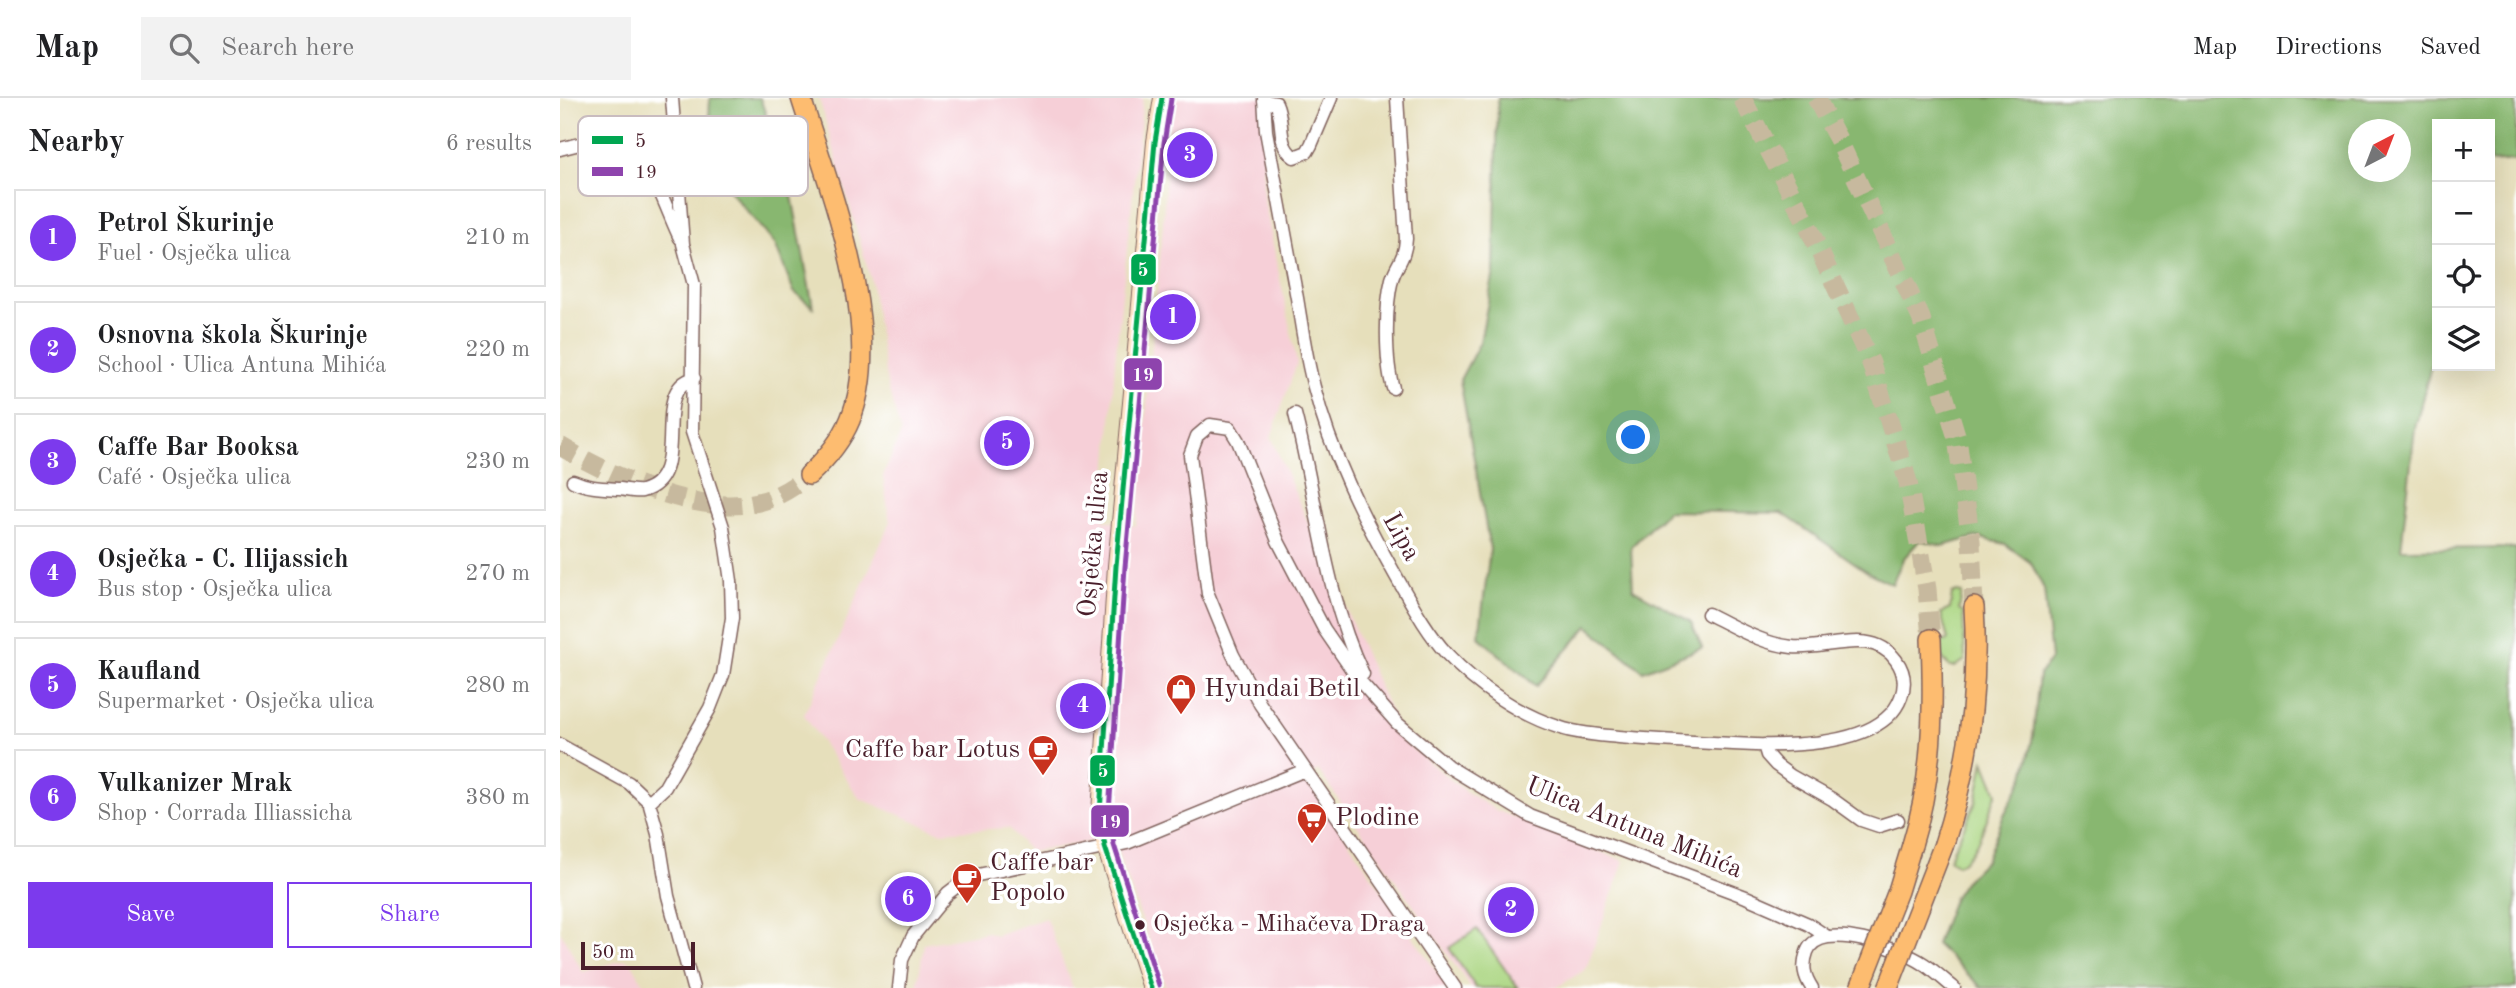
<!DOCTYPE html>
<html lang="en">
<head>
<meta charset="utf-8">
<style>
  :root { --surface:#fff; --page:#f2f2f2; --text:#202124; --muted:#757577; --line:#e0e0e0; --accent:#7c3aed }
  body { margin:0; font-family:"Old Standard TT",serif; background:var(--page); color:var(--text) }
  .controls { position:absolute; right:21px; top:21px; display:grid; overflow:hidden; border-radius:0px; box-shadow:0 7px 28px #0002 }
  .controls button { width:63px; height:63px; display:grid; place-items:center; padding:0; border:0; border-bottom:2px solid var(--line); background:var(--surface); color:var(--text); font:35px sans-serif }
  .compass { position:absolute; left:1788px; top:21px; width:63px; height:63px; border-radius:50%; background:var(--surface); box-shadow:0 7px 28px #0002; rotate:42deg }
  .scale { position:absolute; left:21px; bottom:18px; width:114px; box-sizing:border-box; padding-left:7px; border:4px solid #4a1f2b; border-top:0; font-size:19px; line-height:24px; white-space:nowrap; color:#4a1f2b; -webkit-text-stroke:5px #fff; paint-order:stroke }
  .you { position:absolute; left:1074px; top:340px; width:24px; height:24px; margin:-18px; border:5px solid #fff; border-radius:50%; background:#1a73e8; box-shadow:0 0 0 10px #1a73e833 }
  .badge { display:grid; place-items:center; width:46px; height:46px; border-radius:50%; background:var(--accent); color:#fff; font-size:23px; font-weight:700 }
  .pin { position:absolute; translate:-50% -50%; border:4px solid #fff; box-shadow:0 2px 7px #0006 }
  .list { margin:0; padding:0; list-style:none }
  h2 { display:flex; justify-content:space-between; align-items:center; height:91px; margin:0; padding:0 28px; font-size:30px }
  h2 small { font-size:23px; font-weight:400; color:var(--muted) }
  .list li { display:grid; grid-template-columns:46px 1fr auto; gap:21px; align-items:center; box-sizing:border-box; height:98px; margin:0 14px 14px; padding:0 14px; border:2px solid var(--line); border-radius:0px }
  .list b { display:block; font-size:26px; white-space:nowrap }
  .list p { margin:0; font-size:23px; white-space:nowrap; color:var(--muted) }
  .list em { font-size:23px; font-style:normal; color:var(--muted) }
  .actions { display:flex; gap:14px; padding:21px 28px }
  .actions a { flex:1; padding:16px 0; border:2px solid var(--accent); border-radius:0px; text-align:center; font-size:24px; color:var(--accent) }
  .actions .main { background:var(--accent); color:#fff }
  .icon { flex:none; width:38px; height:38px; fill:none; stroke:currentColor; stroke-width:2; stroke-linecap:round; stroke-linejoin:round }
  .map { position:relative; flex:none; width:1956px; height:890px; overflow:hidden }
  header { display:flex; align-items:center; gap:42px; box-sizing:border-box; height:98px; padding:0 35px; background:var(--surface); border-bottom:2px solid var(--line) }
  header strong { font-size:33px }
  nav { display:flex; gap:38px; margin-inline-start:auto; font-size:24px }
  .search { width:490px; height:63px; background:var(--page); display:flex; align-items:center; gap:18px; box-sizing:border-box; padding:0 24px; border-radius:0px; color:var(--muted); font-size:26px }
  main { display:flex }
  aside { flex:1; background:var(--surface) }
  .map>svg:first-child { display:block }
</style>
</head>
<body>
<header>
<strong>Map</strong>
<div class="search"><svg class="icon" aria-label="search" viewBox="0 0 24 24"><circle cx="10" cy="10" r="6"/><path d="M15 15l6 6"/></svg>Search here</div>
<nav><a>Map</a><a>Directions</a><a>Saved</a></nav>
</header>
<main>
<aside>
<h2>Nearby<small>6 results</small></h2>
<ul class="list">
<li><span class="badge">1</span><div><b>Petrol Škurinje</b><p>Fuel · Osječka ulica</p></div><em>210 m</em></li>
<li><span class="badge">2</span><div><b>Osnovna škola Škurinje</b><p>School · Ulica Antuna Mihića</p></div><em>220 m</em></li>
<li><span class="badge">3</span><div><b>Caffe Bar Booksa</b><p>Café · Osječka ulica</p></div><em>230 m</em></li>
<li><span class="badge">4</span><div><b>Osječka - C. Ilijassich</b><p>Bus stop · Osječka ulica</p></div><em>270 m</em></li>
<li><span class="badge">5</span><div><b>Kaufland</b><p>Supermarket · Osječka ulica</p></div><em>280 m</em></li>
<li><span class="badge">6</span><div><b>Vulkanizer Mrak</b><p>Shop · Corrada Illiassicha</p></div><em>380 m</em></li>
</ul>
<div class="actions"><a class="main">Save</a><a>Share</a></div>
</aside>
<div class="map">
<svg width="1956" height="890" viewBox="0 0 1956 890">
  <rect width="100%" height="100%" fill="#fff"/>
  <filter id="ink" filterUnits="userSpaceOnUse"><feTurbulence type="fractalNoise" baseFrequency=".0143" numOctaves="2"/><feDisplacementMap in="SourceGraphic" scale="14" xChannelSelector="R" yChannelSelector="G"/><feConvolveMatrix kernelMatrix="1 2 1 2 8 2 1 2 1" color-interpolation-filters="sRGB"/></filter>
  <filter id="wash" filterUnits="userSpaceOnUse"><feTurbulence type="fractalNoise" baseFrequency=".00686" numOctaves="4" result="noise"/><feDisplacementMap in="SourceGraphic" scale="28" xChannelSelector="R" yChannelSelector="G"/><feGaussianBlur stdDeviation="1.57" result="paint"/><feColorMatrix in="noise" values="0 0 0 0 0 0 0 0 0 0 0 0 0 0 0 0 0 1.4 0 .05"/><feComposite in="paint" operator="in"/></filter>
  <g filter="url(#wash)">
    <rect width="100%" height="100%" fill="#e6dfbb"/>
    <path fill="#f6cfd7" d="M259,0h324l-28,264 -11,158 32,6 27,-302 7,-126h95l-2,96 34,169 -26,74 132,304 62,50 31,19 128,51 -37,105 -4,5 -27,17h-85l-153,-218 -12,9 142,209h-108l-1,-2 -2,2h-171l-53,-150 -83,14 -21,-24 -69,4 -81,-34 -55,-83 86,-192 -7,-47 18,-43 -14,-49 -17,-107z
      M486,820l27,70h-156l7,-44 64,-12 7,3z
      M0,833l23,41 41,-12 7,2 15,26h-86z"/>
    <path fill="#abd682" stroke="#7a7a56" stroke-width="2" d="M1397,494l5,1 -3,17 4,3 2,47 -10,7h-5l-8,-9 -2,-16 8,-2 -7,-27 9,-4 2,-15z
      M1424,663l13,32c-10,21 -18,63 -40,72l-8,-6 27,-57z
      M917,831l41,59h-42l-27,-40z"/>
    <path fill="#88b770" stroke="#696b4e" stroke-width="2" fill-rule="evenodd" d="M150,0h50l29,82 24,127 -19,-15 -19,-48 -68,-80z
      M938,0h1018v62l-26,2v-38h-53v218l-22,86 -14,121 115,-1v440h-534l-46,-44 18,-47 10,-15 22,-22 18,-45 20,-38 9,-41 6,-61 12,-16 -7,-70 -13,-26 -26,-19 -29,-7 -34,9 -22,-6 -17,19 -11,25 -23,-11 -87,-60 -115,-2 -36,36 2,42 58,33 11,26 -59,23 -55,-45 -52,60 -57,-49 11,-88 -30,-169 20,-38 14,-70zM1798,32h42v42h-42z"/>
  </g>
  <g filter="url(#ink)">
    <g fill="none" stroke-linecap="round" stroke-linejoin="round">
      <path stroke="#c7b99e" stroke-width="19" stroke-dasharray="19 10" stroke-linecap="butt" d="M0,348c53,31 140,72 202,55 18,-5 33,-15 47,-26"/>
      <path stroke="#c7b99e" stroke-width="19" stroke-dasharray="19 10" stroke-linecap="butt" d="M1182,0l64,124 65,141 37,119 19,107 4,50
        M1256,0l23,43 82,177 36,120 14,103 3,66"/>
      <g stroke="#81625d" stroke-width="15">
        <path id="minor" d="M112,0l11,146 11,41 -2,147 31,95 8,54 1,37 -9,57 -13,33 -45,79 -16,15 9,32 10,62 25,92
          M704,0l2,33c10,56 21,111 31,167 5,30 9,60 17,89 17,67 49,131 83,191 15,26 30,54 50,76 30,32 72,61 114,74 18,6 39,7 58,9 45,4 90,6 136,8 42,1 129,0 146,-48 5,-13 3,-26 -5,-37 -25,-34 -70,-9 -104,-13 -30,-3 -57,-20 -84,-33
          M704,3l12,2c9,19 0,41 18,54l13,-5 4,-7 20,-47
          M0,51c15,-4 46,-13 60,-9 29,9 47,73 60,98
          M833,290c-8,-27 -8,-82 -1,-109 5,-16 13,-20 14,-40l-9,-141
          M735,316c22,85 30,181 68,260
          M13,383c15,7 31,7 47,8 7,1 16,3 22,2 53,-14 5,-100 52,-113
          M0,647l69,38 20,19
          M1204,647l3,10 9,10 15,11 41,23 29,21 18,6 19,-6
          M339,890l3,-28 11,-24 35,-43 21,-16 158,-34 178,-73
          M895,890l-195,-284 -27,-49 -25,-61 -18,-139 7,-19 13,-11 20,3 8,13 40,100 46,88 35,51 38,43 52,44 81,49 216,81 62,27 18,12
          M1252,890c-8,-12 -10,-22 -5,-36 13,-35 96,-2 117,12 11,7 20,16 30,24"/>
      </g>
      <g stroke="#81625d" stroke-width="18">
        <path id="secondary" d="M591,890l-46,-141 -5,-34 16,-247 39,-424 7,-44"/>
      </g>
      <g stroke="#81625d" stroke-width="22">
        <path id="primary" d="M241,0c27,87 86,233 49,322 -9,22 -24,39 -41,55"/>
      </g>
      <g stroke="#81625d" stroke-width="22">
        <path id="trunk" d="M1384,746c25,-78 35,-155 30,-237
          M1352,747c21,-68 22,-135 19,-206"/>
      </g>
      <use href="#minor" stroke="#fff" stroke-width="12"/>
      <use href="#secondary" stroke="#fee4c6" stroke-width="16"/>
      <use href="#primary" stroke="#fdbc70" stroke-width="19"/>
      <use href="#trunk" stroke="#fdbc70" stroke-width="19"/>
      <g stroke="#81625d" stroke-width="22" stroke-linecap="butt">
        <path id="trunk-bridge" d="M1300,890l38,-97 14,-46
          M1328,890l56,-144"/>
      </g>
      <use href="#trunk-bridge" stroke="#fdbc70" stroke-width="19"/>
      <g stroke="#fff" stroke-width="10">
        <path id="bus-1" d="M591,890l-46,-141 -5,-34 16,-247 39,-424 7,-44"/>
      </g>
      <g stroke="#fff" stroke-width="10">
        <path id="bus-2" d="M599,887l-45,-140 -5,-32 16,-246 39,-424 7,-44"/>
      </g>
      <use href="#bus-1" stroke="#00a651" stroke-width="5"/>
      <use href="#bus-2" stroke="#8e44ad" stroke-width="5"/>
    </g>
  </g>
  <defs>
    <g id="shop-pin" transform="scale(1.575)"><path d="M0 17L-7.5 6A9.5 9.5 0 1 1 7.5 6Z" fill="#c8321e" stroke="#fff"/><path d="M-5-2.5h2.3a2.7 3.5 0 0 1 5.4 0H5L5.5 6h-11ZM-1.5-2.5h3a1.5 2.3 0 0 0-3 0Z" fill="#fff"/></g>
    <g id="cafe-pin" transform="scale(1.575)"><path d="M0 17L-7.5 6A9.5 9.5 0 1 1 7.5 6Z" fill="#c8321e" stroke="#fff"/><path d="M-5.5-4.5H6V0H3Q3 3.5 0 3.5H-2.5Q-5.5 3.5-5.5 0ZM3-3.2v2h1.7v-2ZM-6 4.5H4V6H-6Z" fill="#fff"/></g>
    <g id="supermarket-pin" transform="scale(1.575)"><path d="M0 17L-7.5 6A9.5 9.5 0 1 1 7.5 6Z" fill="#c8321e" stroke="#fff"/><path d="M-6-5.5h2.5l.6 2H6L4.5 2H-2.5L-4.4-4H-6ZM-1.5 3.2a1.3 1.3 0 1 0 .1 0ZM3 3.2a1.3 1.3 0 1 0 .1 0Z" fill="#fff"/></g>
  </defs>
  <g fill-rule="evenodd">
    <use href="#shop-pin" x="621" y="591"/>
    <use href="#cafe-pin" x="483" y="652"/>
    <use href="#supermarket-pin" x="752" y="720"/>
    <use href="#cafe-pin" x="407" y="780"/>
  </g>
  <circle fill="#4a1f2b" stroke="#fff" stroke-width="2.5" cx="580" cy="827" r="6"/>
  <g text-anchor="middle" dominant-baseline="central" stroke-width="7" stroke-linejoin="round" paint-order="stroke">
    <g font-size="24" fill="#4a1f2b" stroke="#fff" text-anchor="start">
      <text x="593" y="827">Osječka - Mihačeva Draga</text>
    </g>
    <g font-size="26" fill="#4a1f2b" stroke="#fff">
      <text transform="translate(841 439) rotate(61)">Lipa</text>
      <text transform="translate(534 446) rotate(-85)">Osječka ulica</text>
      <text transform="translate(1074 730) rotate(22)">Ulica Antuna Mihića</text>
    </g>
    <g font-size="26" fill="#4a1f2b" stroke="#fff" text-anchor="start">
      <text x="644" y="591">Hyundai Betil</text>
      <text x="460" y="652" text-anchor="end">Caffe bar Lotus</text>
      <text x="775" y="720">Plodine</text>
      <text x="430" y="765">Caffe bar<tspan x="430" dy="30">Popolo</tspan></text>
    </g>
  </g>
  <rect x="18" y="18" width="230" height="80" rx="10" fill="#fff" stroke="#c9bcbf" stroke-width="2"/>
  <rect x="32" y="38" width="31" height="8" fill="#00a651"/>
  <rect x="32" y="69" width="31" height="9" fill="#8e44ad"/>
  <g font-size="19" fill="#4a1f2b">
    <text x="75" y="49">5</text>
    <text x="75" y="80">19</text>
  </g>
  <g stroke="#fff" stroke-width="2.5">
    <rect x="570" y="155" width="27" height="33" rx="7" fill="#00a651"/>
    <rect x="563" y="259" width="40" height="34" rx="7" fill="#8e44ad"/>
    <rect x="529" y="656" width="27" height="33" rx="7" fill="#00a651"/>
    <rect x="530" y="706" width="40" height="34" rx="7" fill="#8e44ad"/>
  </g>
  <g font-size="19" text-anchor="middle" font-weight="bold" fill="#fff">
    <text x="583" y="178">5</text>
    <text x="583" y="283">19</text>
    <text x="543" y="679">5</text>
    <text x="550" y="730">19</text>
  </g>
</svg>
<div class="controls">
<button>+</button>
<button>−</button>
<button><svg class="icon" aria-label="locate" viewBox="0 0 24 24"><circle cx="12" cy="12" r="6"/><path d="M12 2v4M12 18v4M2 12h4M18 12h4"/></svg></button>
<button><svg class="icon" aria-label="layers" viewBox="0 0 24 24"><path d="M12 4l9 5-9 5-9-5zM3 14l9 5 9-5"/></svg></button>
</div>
<svg class="compass" viewBox="-18 -18 36 36"><path d="M0-13l5 13h-10z" fill="#e53935"/><path d="M0 13l5-13h-10z" fill="#757577"/></svg>
<div class="scale">50 m</div>
<div class="you"></div>
<div class="pin badge" style="left:613px;top:219px">1</div>
<div class="pin badge" style="left:951px;top:812px">2</div>
<div class="pin badge" style="left:630px;top:57px">3</div>
<div class="pin badge" style="left:523px;top:608px">4</div>
<div class="pin badge" style="left:447px;top:345px">5</div>
<div class="pin badge" style="left:348px;top:801px">6</div>
</div>
</main>
</body>
</html>
